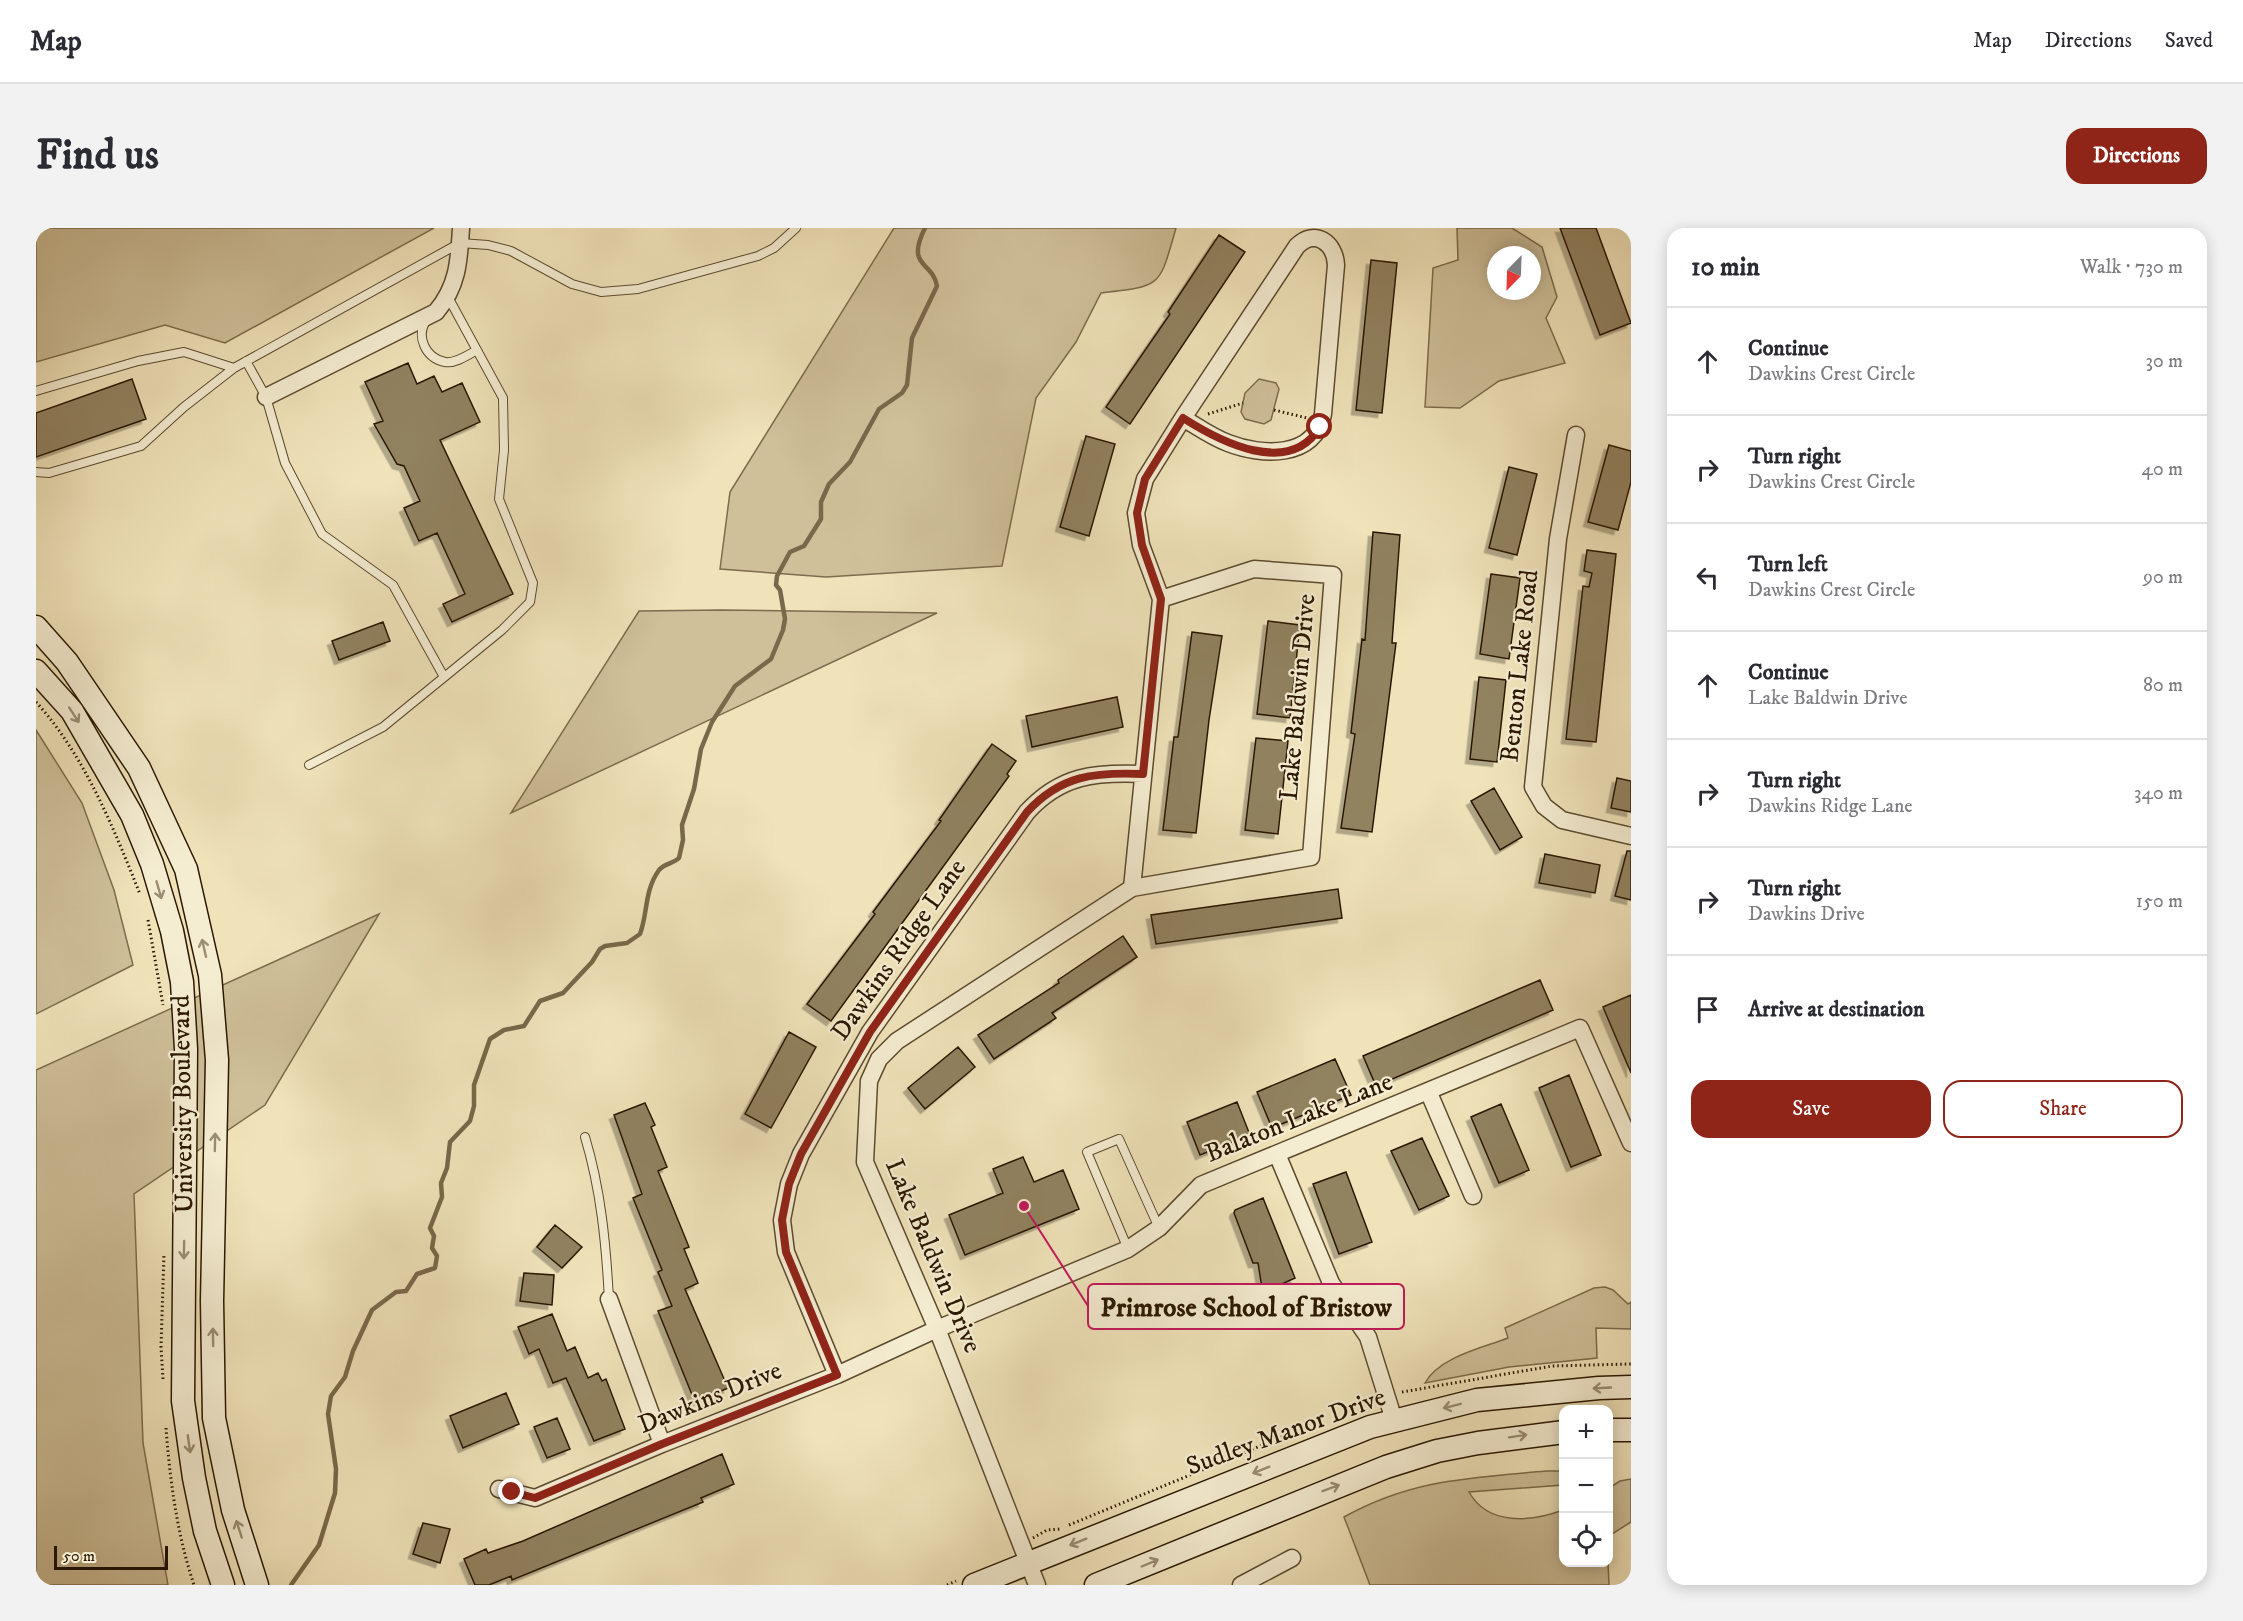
<!DOCTYPE html>
<html lang="en">
<head>
<meta charset="utf-8">
<style>
  :root { --surface:#fff; --page:#f2f2f3; --text:#2b2b33; --muted:#7c7c81; --line:#e1e1e2; --accent:#8f2418 }
  body { margin:0; font-family:"IM FELL DW Pica",serif; background:var(--page); color:var(--text) }
  .controls { position:absolute; right:18px; bottom:18px; display:grid; overflow:hidden; border-radius:12px; box-shadow:0 3px 15px #0003 }
  .controls button { width:54px; height:54px; display:grid; place-items:center; padding:0; border:0; border-bottom:2px solid var(--line); background:var(--surface); color:var(--text); font:30px sans-serif }
  .compass { position:absolute; left:1451px; top:18px; width:54px; height:54px; border-radius:50%; background:var(--surface); box-shadow:0 3px 15px #0003; rotate:203deg }
  .scale { position:absolute; left:18px; bottom:15px; width:114px; box-sizing:border-box; padding-left:6px; border:3px solid #2b1800; border-top:0; font-size:16px; line-height:21px; white-space:nowrap; color:#2b1800; -webkit-text-stroke:4px #f5edd2; paint-order:stroke }
  .stop { position:absolute; width:18px; height:18px; margin:-14px; border:4px solid #8f2418; border-radius:50%; background:#fff }
  .stop.end { background:#8f2418; border-color:#fff; box-shadow:0 2px 6px #0008 }
  .list { margin:0; padding:0; list-style:none }
  h2 { display:flex; justify-content:space-between; align-items:center; height:78px; margin:0; padding:0 24px; font-size:26px }
  h2 small { font-size:20px; font-weight:400; color:var(--muted) }
  .list li { display:grid; grid-template-columns:39px 1fr auto; gap:18px; align-items:center; box-sizing:border-box; height:108px; padding:0 24px; border-top:2px solid var(--line) }
  .list b { display:block; font-size:22px; white-space:nowrap }
  .list p { margin:0; font-size:20px; white-space:nowrap; color:var(--muted) }
  .list em { font-size:20px; font-style:normal; color:var(--muted) }
  .actions { display:flex; gap:12px; padding:18px 24px }
  .actions a { flex:1; padding:14px 0; border:2px solid var(--accent); border-radius:18px; text-align:center; font-size:21px; color:var(--accent) }
  .actions .main { background:var(--accent); color:#fff }
  .icon { flex:none; width:33px; height:33px; fill:none; stroke:currentColor; stroke-width:2; stroke-linecap:round; stroke-linejoin:round }
  .map { position:relative; flex:none; width:1595px; height:1357px; overflow:hidden; border-radius:18px }
  header { display:flex; align-items:center; gap:36px; box-sizing:border-box; height:84px; padding:0 30px; background:var(--surface); border-bottom:2px solid var(--line) }
  header strong { font-size:28px }
  nav { display:flex; gap:33px; margin-inline-start:auto; font-size:21px }
  .intro { display:flex; align-items:center; justify-content:space-between; box-sizing:border-box; height:144px; padding:0 36px }
  h1 { margin:0; font-size:42px }
  .button { padding:15px 27px; border-radius:18px; background:var(--accent); color:#fff; font-size:21px; font-weight:700 }
  main { display:flex; gap:36px; padding:0 36px }
  aside { flex:1; background:var(--surface); border-radius:18px; box-shadow:0 3px 15px #0003 }
  .map>svg:first-child { display:block }
</style>
</head>
<body>
<header>
<strong>Map</strong>
<nav><a>Map</a><a>Directions</a><a>Saved</a></nav>
</header>
<div class="intro"><h1>Find us</h1><a class="button">Directions</a></div>
<main>
<div class="map">
<svg width="1595" height="1357" viewBox="0 0 1595 1357">
  <defs>
    <filter id="shadow"><feDropShadow dx="-4.5" dy="4.5" stdDeviation="0" flood-color="#0004"/></filter>
  </defs>
  <rect width="100%" height="100%" fill="#f0e3ba"/>
  <filter id="stains"><feTurbulence type="fractalNoise" baseFrequency=".00333" numOctaves="4"/><feColorMatrix values="0 0 0 0 .2 0 0 0 0 .09 0 0 0 0 .02 0 0 0 .5 -.17"/></filter>
  <radialGradient id="worn" r=".72"><stop offset=".6" stop-color="#630" stop-opacity="0"/><stop offset="1" stop-color="#630" stop-opacity=".3"/></radialGradient>
  <path fill="#cfc09a" stroke="#7d6c4d" stroke-width="1.5" fill-rule="evenodd" d="M0,0h398l-209,115 -60,-18 -129,37z
    M858,0h282c-17,59 -13,58 -75,65l-25,49 -40,56 -34,168 -176,11 -106,-8 10,-77z
    M1421,0h55l30,19 15,50 -11,21 19,45 -66,18 -39,27 -35,-1 8,-139 25,-8zM1460,27h36v36h-36z
    M1223,151l17,4 3,6 -8,31 -7,4 -19,-5 -4,-7 4,-19z
    M685,382l216,3 -426,200 128,-202z
    M0,502l46,73 32,87 19,75 -97,49z
    M343,686l-114,191 -131,89 9,249 25,142h-132v-515z
    M1569,1059l8,3 15,14 3,-2v27l-35,-1 1,30 -88,9 -84,16c14,-26 57,-35 83,-45l-3,-10 89,-40z
    M1510,1243h17v14l-94,7c19,34 62,30 94,18l1,52 44,1 1,22h-239l-26,-68c68,-38 126,-39 202,-46z
    M1595,1251v43l-22,14v-48l11,-7z"/>
  <g fill="none" stroke-linecap="round" stroke-linejoin="round">
    <path stroke="#79684a" stroke-width="4.5" d="M255,1357l28,-40 16,-52 1,-24 -8,-55 3,-18 14,-19 8,-26 19,-41 24,-18 10,-1 11,-17 18,-6 2,-12 -5,-8 2,-12 -4,-8 12,-31 -1,-14 6,-15 3,-26 20,-21 4,-15v-21l16,-46 14,-9 20,-4 16,-25 23,-8 29,-31 8,-13 5,-3 22,-3 13,-9c8,-21 4,-43 19,-64 6,-7 14,-6 20,-12l4,-18 -1,-15 12,-36 7,-40 11,-27 23,-36 36,-27 12,-29 2,-11 -5,-29 -4,-5 1,-9 13,-24 14,-6 17,-27v-17l8,-18 21,-22 29,-53 23,-16 5,-8 5,-47 25,-52c-4,-25 -32,-18 -12,-58"/>
  </g>
  <path fill="#918261" stroke="#2b1800" stroke-width="1.5" filter="url(#shadow)" d="M1524,0h36l35,95 -31,12z
    M1183,7l26,17 -115,172 -24,-17 64,-93 -2,-2z
    M1335,32l26,3 -15,150 -26,-3z
    M372,135l9,21 17,-8 8,16 20,-9 18,39 -40,18 73,154 -61,28 -9,-18 22,-10 -28,-61 -18,8 -15,-33 16,-7 -16,-35 -7,-2 -23,-40 9,-3 -18,-39z
    M96,151l14,40 -110,38v-44z
    M1050,208l29,8 -26,92 -29,-9z
    M1573,217l22,6v31l-13,48 -30,-8z
    M1473,239l28,7 -20,81 -28,-7z
    M1337,304l27,3 -8,108h4l-24,189 -31,-4 14,-94 -4,-1 11,-94 3,1z
    M1551,322l29,4 -20,188 -30,-3 17,-153 6,1 3,-14 -8,-2z
    M1455,346l29,4 -11,81 -29,-5z
    M1232,393l32,4 -10,93 -33,-4z
    M347,394l7,19 -51,19 -7,-19z
    M1156,404l30,4 -13,84 -13,113 -33,-3 11,-93h4z
    M1443,449l27,3 -9,82 -27,-3z
    M1081,469l6,30 -91,20 -6,-31z
    M1220,510l32,3 -10,93 -33,-4z
    M956,516l24,17 -9,13 2,2 -178,245 -24,-17 68,-90 -2,-2 68,-91 -2,-1z
    M1581,550l14,3v31l-20,-4z
    M1458,560l28,49 -22,13 -29,-49z
    M1591,623h4v49l-16,-4z
    M1509,626l55,11 -5,28 -56,-10z
    M1302,661l4,29 -186,26 -5,-29z
    M1087,708l14,21 -85,56 4,5 -62,41 -16,-24 81,-52 -1,-3z
    M1504,752l13,30 -177,76 -13,-30z
    M1595,767v78l-28,-66z
    M753,804l27,15 -45,81 -26,-14z
    M922,819l17,20 -50,42 -17,-21z
    M1299,831l16,36 -79,33 -15,-36z
    M1533,847l32,80 -30,12 -32,-79z
    M1201,874l13,33 -50,20 -13,-33z
    M609,875l10,22 -4,2 16,40 -9,4 31,76 -5,2 14,34 -13,6 43,99 -33,14 -37,-91 14,-5 -14,-34 4,-2 -29,-72 9,-4 -28,-79z
    M1465,876l28,66 -30,13 -28,-66z
    M1386,910l27,58 -30,14 -28,-59z
    M987,929l11,25 29,-12 16,39 -114,46 -16,-40 54,-22 -10,-24z
    M1310,944l26,70 -33,12 -26,-70z
    M1227,970l32,80 -29,13 -5,-9 -3,-19h-5l-19,-50 1,-3z
    M519,997l27,22 -20,21 -25,-21z
    M488,1045l30,2 -2,30 -32,-4z
    M516,1086l15,37 8,-4 13,31 10,-5 4,8 4,-2 19,50 -31,12 -28,-63 -13,5 -14,-34 -10,5 -11,-27z
    M470,1165l13,31 -56,24 -13,-32z
    M521,1190l13,31 -23,9 -13,-31z
    M686,1226l12,30 -33,14 2,4 -191,78 -1,-4 -22,9h-14l-11,-26 22,-10 2,4 35,-12z
    M387,1295l27,6 -10,34 -27,-9z"/>
  <g fill="none" stroke-linecap="round" stroke-linejoin="round">
    <g stroke="#5c4b2e" stroke-width="10">
      <path id="service" d="M390,93c-10,15 -1,37 19,41 10,2 23,-7 32,-12
        M210,133l20,36 19,66 37,71 71,51 51,92
        M0,163l102,-30 46,-9 50,16
        M0,244l13,1 92,-27 43,-39 50,-39 226,-125 28,2 23,6 61,33 29,8 37,-3 120,-33 16,-8 22,-20
        M273,537l74,-38 119,-97 28,-28 3,-19 -34,-84 5,-49 -1,-52 -55,-101
        M549,909c16,53 21,107 24,162
        M1092,1021l-41,-97 32,-13 40,89"/>
    </g>
    <g stroke="#5c4b2e" stroke-width="19">
      <path id="minor" d="M230,169l170,-85c22,-26 23,-51 25,-84
        M1540,207l-18,104 -25,248 11,19 18,14 69,16
        M1096,660l29,-289 -20,-54 -5,-32 9,-34 38,-61 114,-172c18,-18 38,-3 39,19l-13,149c-7,45 -62,42 -95,29 -16,-6 -30,-16 -45,-25
        M1393,865l44,103
        M1241,926l54,129 37,54 26,83
        M573,1071l53,145
        M801,1147l-51,-123 -4,-32 7,-36 12,-30 69,-122 157,-220c34,-37 68,-40 116,-38
        M463,1261l36,9 127,-54 175,-69 100,-46 191,-80 31,-21 42,-43 379,-157 51,115
        M1001,1357l-100,-256 -72,-167 4,-81 10,-22 18,-18 235,-153 179,-31 22,-282 -79,-6 -93,30
        M1205,1357l51,-27"/>
    </g>
    <g stroke="#2b1800" stroke-width="25">
      <path id="secondary" d="M0,399l31,35 72,106 47,101 24,106 7,85 -5,241 2,117 19,92 24,75
        M0,443l36,40 60,104 20,49 20,67 10,51 4,67 -3,352 11,77 11,53 18,54
        M1572,1202h23
        M938,1357l396,-158 107,-27 122,-12 32,-1
        M1060,1357l290,-118 51,-16 41,-8 86,-11"/>
    </g>
    <path stroke="#2b1800" stroke-width="3" stroke-dasharray="1.5 3" stroke-linecap="butt" d="M1238,182l33,8
      M1172,186l35,-11
      M0,474c49,54 77,125 104,192
      M112,692l15,85
      M127,1151l-2,-32 3,-93
      M1366,1164l150,-26 79,-2
      M130,1200c4,53 11,106 28,157
      M1033,1297l218,-90 24,-6
      M997,1310l14,-8 13,-1
      M911,1357l9,-4"/>
    <use href="#service" stroke="#f5edd2" stroke-width="8"/>
    <use href="#minor" stroke="#f5edd2" stroke-width="16"/>
    <use href="#secondary" stroke="#f5edd2" stroke-width="22"/>
  </g>
  <defs><path id="oneway-shaft" d="M-6 0H5M1.5-3L5.5 0L1.5 3" fill="none" stroke-width="1.6" stroke-linecap="round" stroke-linejoin="round" transform="scale(1.5)"/></defs>
  <g stroke="#9a8d74">
    <use href="#oneway-shaft" transform="translate(38 487) rotate(57)"/>
    <use href="#oneway-shaft" transform="translate(123 662) rotate(74)"/>
    <use href="#oneway-shaft" transform="translate(168 720) rotate(-103)"/>
    <use href="#oneway-shaft" transform="translate(179 914) rotate(-89)"/>
    <use href="#oneway-shaft" transform="translate(148 1022) rotate(91)"/>
    <use href="#oneway-shaft" transform="translate(177 1109) rotate(-91)"/>
    <use href="#oneway-shaft" transform="translate(1566 1160) rotate(177)"/>
    <use href="#oneway-shaft" transform="translate(1416 1178) rotate(166)"/>
    <use href="#oneway-shaft" transform="translate(1482 1208) rotate(-9)"/>
    <use href="#oneway-shaft" transform="translate(153 1216) rotate(82)"/>
    <use href="#oneway-shaft" transform="translate(1225 1242) rotate(158)"/>
    <use href="#oneway-shaft" transform="translate(1295 1260) rotate(-21)"/>
    <use href="#oneway-shaft" transform="translate(203 1301) rotate(-108)"/>
    <use href="#oneway-shaft" transform="translate(1042 1314) rotate(158)"/>
    <use href="#oneway-shaft" transform="translate(1114 1335) rotate(-23)"/>
  </g>
  <g fill="none" stroke-linecap="round" stroke-linejoin="round">
    <path stroke="#8f2418" stroke-width="8" d="M476,1264l23,6 127,-54 175,-69 -51,-123 -4,-32 7,-36 12,-30 69,-122 157,-220c34,-37 68,-40 116,-38l18,-175 -19,-54 -5,-32 8,-34 38,-61c36,23 106,60 137,9"/>
  </g>
  <g text-anchor="middle" dominant-baseline="central" stroke-width="4.5" stroke-linejoin="round" paint-order="stroke">
    <g font-size="26" fill="#2b1800" stroke="#f5edd2">
      <text transform="translate(1484 438) rotate(-84)">Benton Lake Road</text>
      <text transform="translate(1262 469) rotate(-85)">Lake Baldwin Drive</text>
      <text transform="translate(863 722) rotate(-55)">Dawkins Ridge Lane</text>
      <text transform="translate(147 876) rotate(-91)">University Boulevard</text>
      <text transform="translate(1263 890) rotate(-22)">Balaton Lake Lane</text>
      <text transform="translate(897 1028) rotate(67)">Lake Baldwin Drive</text>
      <text transform="translate(674 1170) rotate(-22)">Dawkins Drive</text>
      <text transform="translate(1250 1204) rotate(-20)">Sudley Manor Drive</text>
    </g>
  </g>
  <path fill="none" stroke="#c2185b" stroke-width="2" d="M988 978L1052 1078"/>
  <circle fill="#c2185b" stroke="#f5edd2" stroke-width="2" cx="988" cy="978" r="6"/>
  <rect fill="#f5edd2" stroke="#c2185b" stroke-width="2" x="1052" y="1056" width="316" height="45" rx="6"/>
  <g font-size="27" text-anchor="middle" font-weight="bold" fill="#2b1800">
    <text x="1210" y="1088">Primrose School of Bristow</text>
  </g>
  <rect width="100%" height="100%" filter="url(#stains)"/>
  <rect width="100%" height="100%" fill="url(#worn)"/>
</svg>
<div class="controls">
<button>+</button>
<button>−</button>
<button><svg class="icon" aria-label="locate" viewBox="0 0 24 24"><circle cx="12" cy="12" r="6"/><path d="M12 2v4M12 18v4M2 12h4M18 12h4"/></svg></button>
</div>
<svg class="compass" viewBox="-18 -18 36 36"><path d="M0-13l5 13h-10z" fill="#e53935"/><path d="M0 13l5-13h-10z" fill="#7c7c81"/></svg>
<div class="scale">50 m</div>
<div class="stop" style="left:1284px;top:199px"></div>
<div class="stop end" style="left:476px;top:1264px"></div>
</div>
<aside>
<h2>10 min<small>Walk · 730 m</small></h2>
<ul class="list">
<li><svg class="icon" aria-label="ahead" viewBox="0 0 24 24"><path d="M12 20V5M6 11l6-6 6 6"/></svg><div><b>Continue</b><p>Dawkins Crest Circle</p></div><em>30 m</em></li>
<li><svg class="icon" aria-label="right" viewBox="0 0 24 24"><path d="M7 20v-9h11M14 6l5 5-5 5"/></svg><div><b>Turn right</b><p>Dawkins Crest Circle</p></div><em>40 m</em></li>
<li><svg class="icon" aria-label="left" viewBox="0 0 24 24"><path d="M17 20v-9H6M10 6l-5 5 5 5"/></svg><div><b>Turn left</b><p>Dawkins Crest Circle</p></div><em>90 m</em></li>
<li><svg class="icon" aria-label="ahead" viewBox="0 0 24 24"><path d="M12 20V5M6 11l6-6 6 6"/></svg><div><b>Continue</b><p>Lake Baldwin Drive</p></div><em>80 m</em></li>
<li><svg class="icon" aria-label="right" viewBox="0 0 24 24"><path d="M7 20v-9h11M14 6l5 5-5 5"/></svg><div><b>Turn right</b><p>Dawkins Ridge Lane</p></div><em>340 m</em></li>
<li><svg class="icon" aria-label="right" viewBox="0 0 24 24"><path d="M7 20v-9h11M14 6l5 5-5 5"/></svg><div><b>Turn right</b><p>Dawkins Drive</p></div><em>150 m</em></li>
<li><svg class="icon" aria-label="arrive" viewBox="0 0 24 24"><path d="M6 21V4h12l-3 4 3 4H6"/></svg><div><b>Arrive at destination</b></div></li>
</ul>
<div class="actions"><a class="main">Save</a><a>Share</a></div>
</aside>
</main>
</body>
</html>
